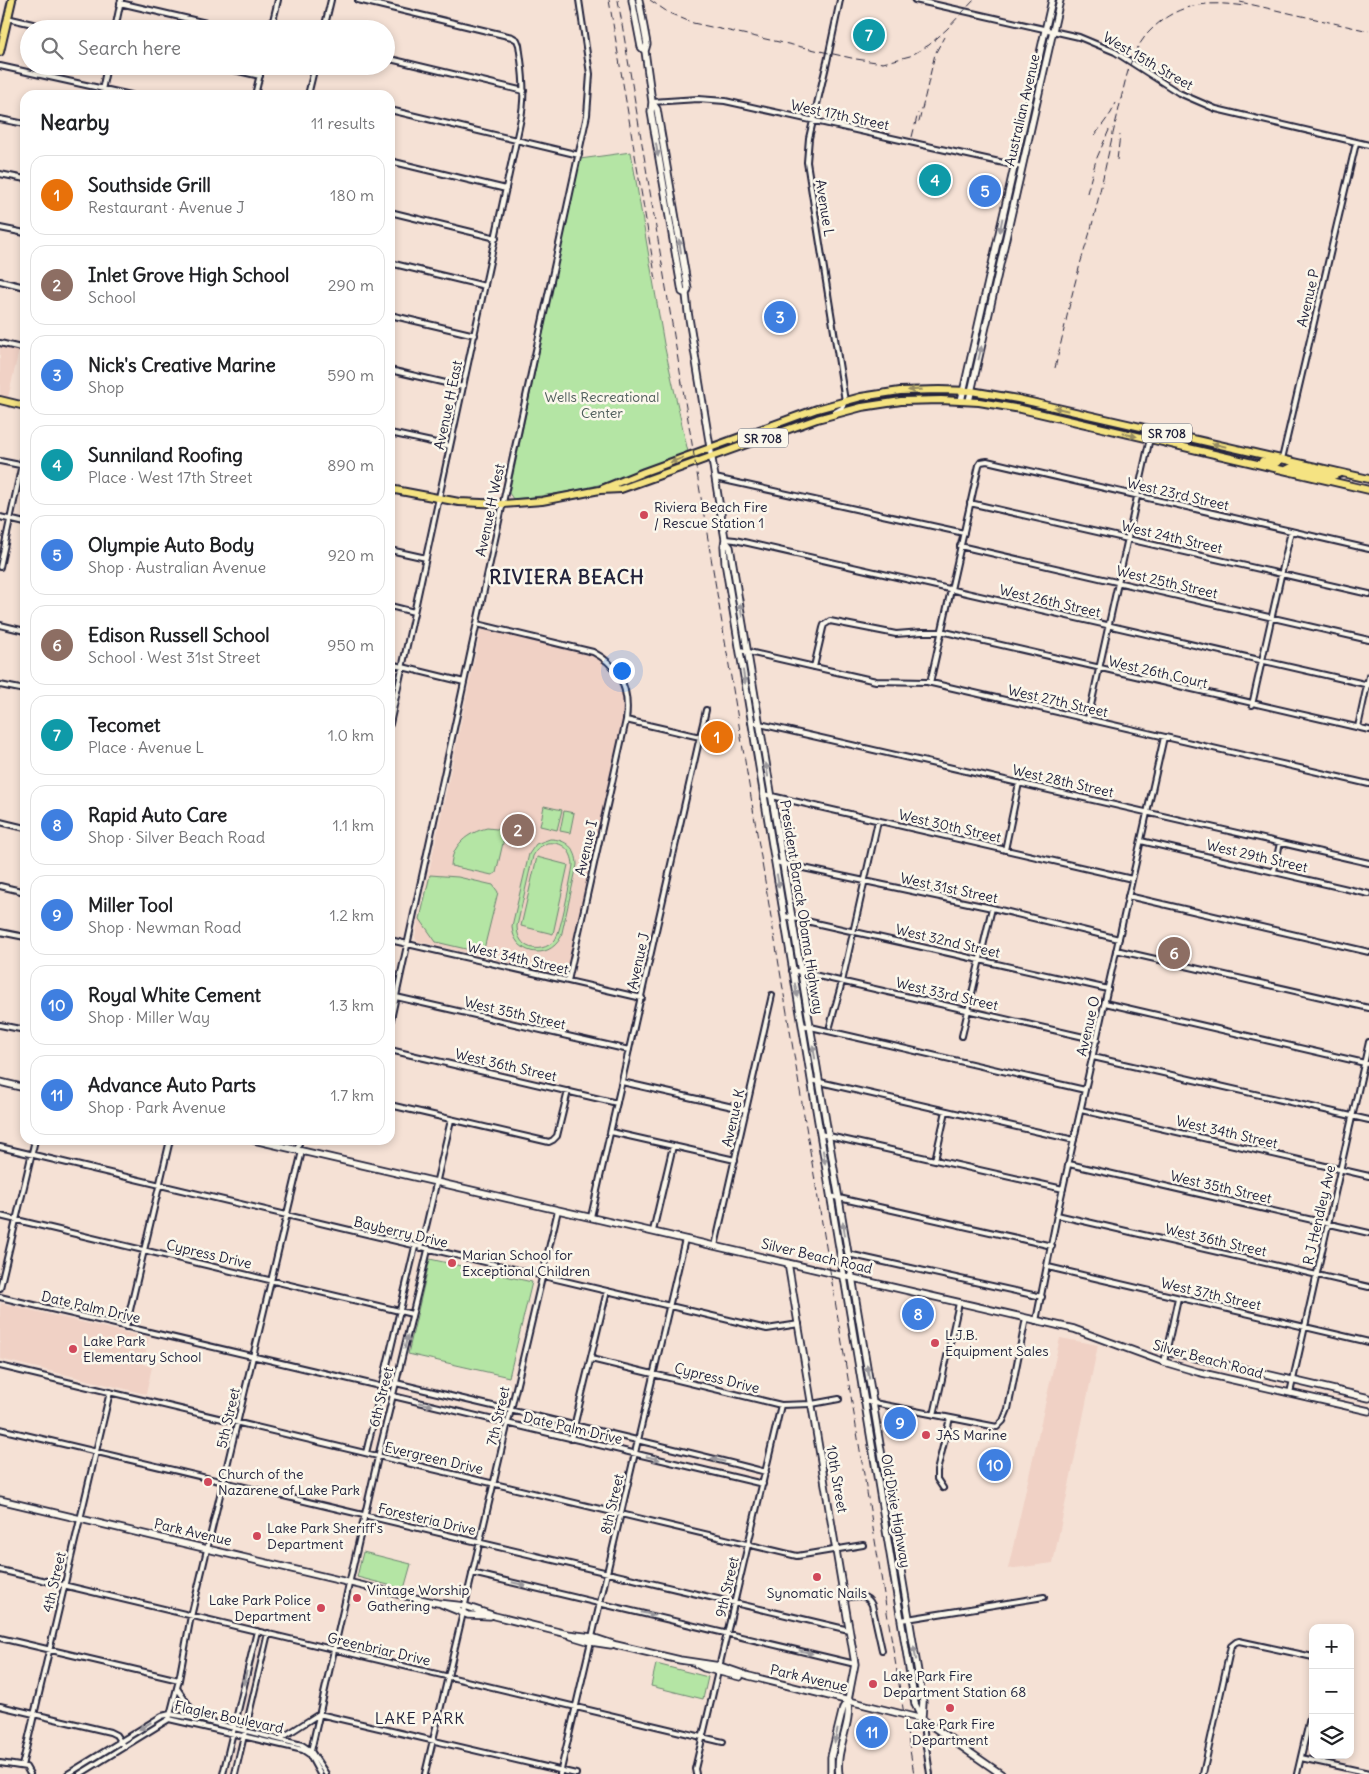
<!DOCTYPE html>
<html lang="en">
<head>
<meta charset="utf-8">
<style>
  :root { --surface:#fff; --page:#f6f6f6; --text:#202124; --muted:#757577; --line:#e0e0e0; --accent:#2563eb }
  body { margin:0; font-family:Delius,sans-serif; background:var(--page); color:var(--text) }
  .controls { position:absolute; right:15px; bottom:15px; display:grid; overflow:hidden; border-radius:10px; box-shadow:0 2px 8px #0003 }
  .controls button { width:45px; height:45px; display:grid; place-items:center; padding:0; border:0; border-bottom:1px solid var(--line); background:var(--surface); color:var(--text); font:25px sans-serif }
  .you { position:absolute; left:621px; top:670px; width:18px; height:18px; margin:-12px; border:4px solid #fff; border-radius:50%; background:#1a73e8; box-shadow:0 0 0 8px #1a73e833 }
  .badge { display:grid; place-items:center; width:32px; height:32px; border-radius:50%; background:var(--accent); color:#fff; font-size:16px; font-weight:700 }
  .pin { position:absolute; translate:-50% -50%; border:2px solid #fff; box-shadow:0 1px 5px #0006 }
  .list { margin:0; padding:0; list-style:none }
  h2 { display:flex; justify-content:space-between; align-items:center; height:65px; margin:0; padding:0 20px; font-size:21px }
  h2 small { font-size:16px; font-weight:400; color:var(--muted) }
  .list li { display:grid; grid-template-columns:32px 1fr auto; gap:15px; align-items:center; box-sizing:border-box; height:80px; margin:0 10px 10px; padding:0 10px; border:1px solid var(--line); border-radius:15px }
  .list b { display:block; font-size:19px; white-space:nowrap }
  .list p { margin:0; font-size:16px; white-space:nowrap; color:var(--muted) }
  .list em { font-size:16px; font-style:normal; color:var(--muted) }
  .icon { flex:none; width:28px; height:28px; fill:none; stroke:currentColor; stroke-width:2; stroke-linecap:round; stroke-linejoin:round }
  .map { position:relative; flex:none; width:1369px; height:1774px; overflow:hidden }
  .search { position:absolute; background:var(--surface); box-shadow:0 2px 8px #0003; left:20px; top:20px; width:375px; height:55px; display:flex; align-items:center; gap:12px; box-sizing:border-box; padding:0 18px; border-radius:28px; color:var(--muted); font-size:19px }
  .panel { position:absolute; background:var(--surface); box-shadow:0 2px 8px #0003; left:20px; top:90px; width:375px; height:1055px; border-radius:15px }
  .map>svg:first-child { display:block }
</style>
</head>
<body>
<div class="map">
<svg width="1369" height="1774" viewBox="0 0 1369 1774">
  <rect width="100%" height="100%" fill="#f5e1d5"/>
  <filter id="ink" filterUnits="userSpaceOnUse"><feTurbulence type="fractalNoise" baseFrequency=".02" numOctaves="2"/><feDisplacementMap in="SourceGraphic" scale="10" xChannelSelector="R" yChannelSelector="G"/><feConvolveMatrix kernelMatrix="1 2 1 2 8 2 1 2 1" color-interpolation-filters="sRGB"/></filter>
  <g filter="url(#ink)">
    <path fill="#f0d1c5" d="M0,346l19,4 -11,48 -8,-2z
      M481,629l106,24 14,6 16,18 9,26 -3,20 -58,253 -148,-35 -2,-4z
      M1,1303l148,35 -6,26 9,3 -6,27 -146,-35v-50z
      M1060,1338l38,7 -45,218 -45,6z"/>
    <path fill="#b4e5a4" stroke="#6b8470" fill-rule="evenodd" d="M631,152l33,192 24,108c-26,10 -51,20 -76,29 -32,10 -66,15 -99,18l-4,-6 71,-334z
      M544,806l18,4 -5,20 -17,-4z
      M564,811l10,2 -4,20 -10,-2z
      M487,828l19,2 -10,43 -4,2 -41,-9c1,-21 16,-33 36,-38z
      M550,839c16,0 27,10 27,26l-16,72c-13,25 -48,17 -49,-11l17,-72 7,-10zM547,843c15,-2 25,7 26,22 -2,13 -12,66 -18,75 -7,8 -19,11 -28,6 -7,-4 -10,-12 -10,-20l16,-70 5,-8z
      M537,857l31,8 -15,69 -32,-8z
      M430,875l28,2 35,8 5,7 -15,61 -47,-11 -16,-23z
      M430,1259l102,23 -23,95 -101,-23z
      M363,1552l48,12 -7,25 -47,-12z
      M656,1664l52,13 -5,22 -52,-13z"/>
    <g fill="none" stroke-linecap="round" stroke-linejoin="round">
      <g stroke="#22223b" stroke-width="8">
        <path id="street" d="M358,0l154,37 5,3 2,5c4,27 7,51 1,78l-130,601
          M915,0l164,37 36,15 64,41 37,16 153,36
          M120,3l112,26
          M7,18l47,11
          M115,29l6,-29
          M271,29l7,-29
          M324,29l7,-29
          M386,58l138,33
          M0,66l131,29
          M217,66l43,10
          M101,95l6,-29
          M255,95l7,-29
          M308,95l7,-29
          M652,102l46,-3 27,2 297,66
          M390,110l189,45
          M0,119l25,5
          M390,161l116,28
          M0,174l25,5
          M390,212l106,26
          M0,228l25,5
          M390,263l95,23
          M0,281l25,6
          M390,315l85,20
          M0,343l25,6
          M390,370l73,17
          M835,412l7,-4 3,-7 -38,-239 2,-24 18,-76 13,-62
          M390,433l60,13
          M1282,459l74,-316
          M0,461l25,5
          M715,478l249,55
          M970,503l399,91
          M0,517l25,6
          M725,539l10,1 634,145
          M960,546l409,94
          M390,550l36,8
          M0,567l25,-117
          M390,606l24,6
          M477,624l116,28c27,14 37,38 33,68l-58,261
          M0,625l25,6
          M740,650l136,31 51,1 442,102
          M390,664l74,18
          M814,667l9,-39 1,-3 6,-4 66,13 26,-2h23l424,98
          M930,683l49,-218 2,-3 6,-1 382,88
          M0,685l25,5
          M1252,705l39,-174
          M1088,719l64,-290
          M626,720l74,17
          M751,722l618,141
          M1358,727l11,-51
          M763,794l369,85
          M0,822l25,6
          M1141,841l228,53
          M1005,850l14,-67
          M775,862l217,46 127,31
          M1274,871l6,-28
          M0,886l25,6
          M1128,896l241,56
          M784,916l324,73
          M0,932l25,5
          M390,940l252,58
          M1116,950l253,58
          M792,970l305,70
          M396,997l233,53
          M1105,1003l264,61
          M390,1024l197,-909 3,-41 -11,-74
          M0,1025l25,5
          M802,1025l283,65
          M830,1026l12,-44 36,-161
          M962,1036l30,-128
          M390,1050l227,53
          M1093,1057l276,63
          M811,1080l263,60
          M622,1082l124,28
          M390,1105l159,37 4,-2 4,-4 11,-45
          M1081,1110l288,66
          M611,1132l124,28
          M820,1134l243,55
          M0,1147l767,182 32,-5
          M297,1150l3,-10
          M935,1160l11,-49
          M1069,1164l300,69
          M830,1196l222,50
          M1057,1215l312,72
          M0,1216l412,98
          M591,1217l115,-507
          M653,1231l20,-85
          M715,1246l57,-251
          M421,1248l30,-128
          M848,1254l194,43
          M1048,1267l321,75
          M0,1288l35,-148
          M0,1297l375,88 7,2 11,9 370,88
          M1036,1321l21,-106 107,-478
          M126,1327l44,-187
          M591,1359l190,46 31,-1 27,-5
          M1164,1362l14,-64
          M0,1366l797,190 66,-11
          M382,1387l14,-4c123,30 247,57 370,89
          M1290,1393l79,-351
          M864,1401l133,26 6,-6 5,-12 18,-91
          M934,1415l25,-112
          M0,1429l849,201
          M571,1439l36,-148
          M366,1453l49,-206
          M943,1488l-6,-9v-8l13,-53
          M0,1570l723,172
          M472,1573l383,91
          M844,1598c12,-2 23,-5 28,7l10,45
          M901,1620l143,-23
          M0,1638l179,42
          M177,1688l21,31
          M0,1706l110,26 6,3 8,12
          M169,1719l10,-39 11,-59 112,-470
          M922,1719l8,55
          M280,1739l39,-25 257,60
          M309,1754l2,-3 67,-294 50,-207
          M1301,1758l68,15
          M0,1763l26,4 4,7
          M22,1766l88,-374
          M68,1774l94,-58 8,-2 28,5 104,26 9,6 15,23
          M80,1774l89,-55 134,31 6,4 11,20
          M223,1774l34,-143
          M235,1774l33,-141
          M425,1774l133,-564
          M560,1774l125,-535
          M696,1774l-1,-5 86,-364
          M1203,1774l28,-128 5,-4 3,-1 74,16
          M1297,1774l16,-69"/>
      </g>
      <g stroke="#22223b" stroke-width="9">
        <path id="secondary" d="M632,0l9,47 4,4 7,51 -1,10 31,180 4,2
          M639,0l8,44 -2,7
          M652,102l5,7 1,6 30,174 -2,5 2,18 37,227 -1,7 1,16 190,1142 7,15 79,55
          M961,401l91,-401
          M969,401l91,-401
          M726,542l4,5 193,1155 -1,15
          M0,1082l25,6
          M254,1140l820,189 90,33 34,10 171,39
          M788,1263l67,401 -7,36 -5,8 -12,49v17
          M1166,1351l203,47
          M0,1500l419,99 19,4 27,3 30,10 72,18 25,3 24,8 64,15 40,6 29,10 173,43
          M441,1604l27,11 22,1
          M571,1636l20,6 20,3
          M696,1664l8,4 36,9
          M839,1774c-4,-25 13,-49 9,-74"/>
      </g>
      <g stroke="#22223b" stroke-width="10">
        <path id="primary" d="M0,52l12,-52
          M0,400l25,6
          M1262,461l14,2 6,-4
          M1286,470l6,-3 41,9 7,-3
          M390,489l69,13 44,2 39,-3 58,-11 21,-1 196,-70 45,-12 39,-6 40,-1 38,2 42,7 348,81
          M602,489l42,-17 173,-63 44,-12 39,-6 39,-1 32,1 47,8 351,80"/>
      </g>
      <use href="#street" stroke="#fbf7ec" stroke-width="4"/>
      <use href="#secondary" stroke="#fbf7ec" stroke-width="5.5"/>
      <use href="#primary" stroke="#f5e382" stroke-width="6"/>
      <path stroke="#22223b" stroke-width="1" stroke-dasharray="8 4" stroke-linecap="butt" d="M609,0l47,280
        M618,0l296,1774
        M650,0l19,13 24,10 163,36 27,4 27,-7 19,-11 18,-16 27,-29
        M1240,2l129,29
        M919,122l16,-68 9,-17
        M1095,135l16,-22 5,-10
        M912,137l6,-24
        M1117,160l3,-25
        M1087,193l9,-33 13,-30
        M1055,368c8,-32 14,-64 23,-96 4,-16 10,-32 14,-47 9,-36 16,-72 25,-108 7,-29 11,-62 31,-84 29,-31 59,-32 98,-27"/>
    </g>
    <defs><path id="oneway-solid" d="M-6-.8H1V-3.2L6.5 0L1 3.2V.8H-6Z" transform="scale(1.25)"/></defs>
    <g fill="#99979c">
      <use href="#oneway-solid" transform="translate(657 150) rotate(81)"/>
      <use href="#oneway-solid" transform="translate(1001 225) rotate(102)"/>
      <use href="#oneway-solid" transform="translate(680 246) rotate(-99)"/>
      <use href="#oneway-solid" transform="translate(980 353) rotate(-77)"/>
      <use href="#oneway-solid" transform="translate(741 610) rotate(-99)"/>
      <use href="#oneway-solid" transform="translate(744 677) rotate(81)"/>
      <use href="#oneway-solid" transform="translate(767 770) rotate(-99)"/>
      <use href="#oneway-solid" transform="translate(778 881) rotate(81)"/>
      <use href="#oneway-solid" transform="translate(796 990) rotate(80)"/>
      <use href="#oneway-solid" transform="translate(814 1052) rotate(-100)"/>
      <use href="#oneway-solid" transform="translate(824 1157) rotate(81)"/>
      <use href="#oneway-solid" transform="translate(844 1229) rotate(-99)"/>
      <use href="#oneway-solid" transform="translate(406 1342) rotate(-78)"/>
      <use href="#oneway-solid" transform="translate(868 1372) rotate(-100)"/>
      <use href="#oneway-solid" transform="translate(426 1404) rotate(14)"/>
      <use href="#oneway-solid" transform="translate(653 1458) rotate(14)"/>
      <use href="#oneway-solid" transform="translate(718 1460) rotate(-166)"/>
      <use href="#oneway-solid" transform="translate(519 1584) rotate(13)"/>
      <use href="#oneway-solid" transform="translate(648 1614) rotate(14)"/>
      <use href="#oneway-solid" transform="translate(806 1652) rotate(14)"/>
      <use href="#oneway-solid" transform="translate(915 1653) rotate(-99)"/>
      <use href="#oneway-solid" transform="translate(245 1678) rotate(103)"/>
      <use href="#oneway-solid" transform="translate(145 1726) rotate(149)"/>
      <use href="#oneway-solid" transform="translate(836 1736) rotate(103)"/>
    </g>
    <g fill="#968c62">
      <use href="#oneway-solid" transform="translate(915 390) rotate(177)"/>
      <use href="#oneway-solid" transform="translate(1061 409) rotate(-167)"/>
      <use href="#oneway-solid" transform="translate(1130 435) rotate(13)"/>
      <use href="#oneway-solid" transform="translate(1219 445) rotate(-167)"/>
      <use href="#oneway-solid" transform="translate(677 460) rotate(160)"/>
    </g>
  </g>
  <g fill="#d1495b" stroke="#fbf7ec" stroke-width="2">
    <circle cx="644" cy="515" r="5"/>
    <circle cx="452" cy="1263" r="5"/>
    <circle cx="935" cy="1343" r="5"/>
    <circle cx="73" cy="1349" r="5"/>
    <circle cx="926" cy="1435" r="5"/>
    <circle cx="208" cy="1482" r="5"/>
    <circle cx="257" cy="1536" r="5"/>
    <circle cx="817" cy="1577" r="5"/>
    <circle cx="357" cy="1598" r="5"/>
    <circle cx="321" cy="1608" r="5"/>
    <circle cx="873" cy="1684" r="5"/>
    <circle cx="950" cy="1708" r="5"/>
  </g>
  <g text-anchor="middle" dominant-baseline="central" stroke-width="5" stroke-linejoin="round" paint-order="stroke">
    <g fill="#fbf7ec" stroke="#636270" stroke-width="1">
      <rect x="1142" y="423.5" width="50" height="19" rx="4"/>
      <rect x="738" y="428.5" width="50" height="19" rx="4"/>
    </g>
    <g font-size="12" font-weight="bold" fill="#22223b">
      <text x="1167" y="433">SR 708</text>
      <text x="763" y="438">SR 708</text>
    </g>
    <g font-size="14" fill="#22223b" stroke="#fbf7ec">
      <text transform="translate(1148 61) rotate(30)">West 15th Street</text>
      <text transform="translate(1022 110) rotate(-77)">Australian Avenue</text>
      <text transform="translate(840 115) rotate(12)">West 17th Street</text>
      <text transform="translate(825 208) rotate(81)">Avenue L</text>
      <text transform="translate(1308 298) rotate(-77)">Avenue P</text>
      <text transform="translate(448 405) rotate(-78)">Avenue H East</text>
      <text transform="translate(1178 494) rotate(13)">West 23rd Street</text>
      <text transform="translate(490 510) rotate(-78)">Avenue H West</text>
      <text transform="translate(1172 537) rotate(13)">West 24th Street</text>
      <text transform="translate(1167 582) rotate(13)">West 25th Street</text>
      <text transform="translate(1050 601) rotate(13)">West 26th Street</text>
      <text transform="translate(1158 672) rotate(13)">West 26th Court</text>
      <text transform="translate(1058 701) rotate(13)">West 27th Street</text>
      <text transform="translate(1063 781) rotate(13)">West 28th Street</text>
      <text transform="translate(950 826) rotate(13)">West 30th Street</text>
      <text transform="translate(586 848) rotate(-77)">Avenue I</text>
      <text transform="translate(1257 856) rotate(13)">West 29th Street</text>
      <text transform="translate(949 888) rotate(12)">West 31st Street</text>
      <text transform="translate(802 907) rotate(81)">President Barack Obama Highway</text>
      <text transform="translate(948 941) rotate(13)">West 32nd Street</text>
      <text transform="translate(518 958) rotate(13)">West 34th Street</text>
      <text transform="translate(638 961) rotate(-77)">Avenue J</text>
      <text transform="translate(947 994) rotate(13)">West 33rd Street</text>
      <text transform="translate(515 1013) rotate(13)">West 35th Street</text>
      <text transform="translate(1088 1026) rotate(-77)">Avenue O</text>
      <text transform="translate(506 1065) rotate(13)">West 36th Street</text>
      <text transform="translate(733 1118) rotate(-77)">Avenue K</text>
      <text transform="translate(1227 1132) rotate(13)">West 34th Street</text>
      <text transform="translate(1221 1187) rotate(13)">West 35th Street</text>
      <text transform="translate(1319 1215) rotate(-77)">R J Hendley Ave</text>
      <text transform="translate(401 1232) rotate(13)">Bayberry Drive</text>
      <text transform="translate(1216 1240) rotate(13)">West 36th Street</text>
      <text transform="translate(209 1254) rotate(13)">Cypress Drive</text>
      <text transform="translate(817 1256) rotate(13)">Silver Beach Road</text>
      <text transform="translate(1211 1294) rotate(13)">West 37th Street</text>
      <text transform="translate(91 1307) rotate(13)">Date Palm Drive</text>
      <text transform="translate(1208 1359) rotate(15)">Silver Beach Road</text>
      <text transform="translate(717 1378) rotate(14)">Cypress Drive</text>
      <text transform="translate(381 1397) rotate(-76)">6th Street</text>
      <text transform="translate(498 1416) rotate(-77)">7th Street</text>
      <text transform="translate(228 1418) rotate(-77)">5th Street</text>
      <text transform="translate(573 1428) rotate(13)">Date Palm Drive</text>
      <text transform="translate(434 1458) rotate(13)">Evergreen Drive</text>
      <text transform="translate(837 1479) rotate(80)">10th Street</text>
      <text transform="translate(612 1504) rotate(-77)">8th Street</text>
      <text transform="translate(896 1511) rotate(80)">Old Dixie Highway</text>
      <text transform="translate(427 1519) rotate(13)">Foresteria Drive</text>
      <text transform="translate(193 1532) rotate(13)">Park Avenue</text>
      <text transform="translate(54 1582) rotate(-77)">4th Street</text>
      <text transform="translate(727 1587) rotate(-77)">9th Street</text>
      <text transform="translate(379 1649) rotate(13)">Greenbriar Drive</text>
      <text transform="translate(809 1678) rotate(13)">Park Avenue</text>
      <text transform="translate(229 1717) rotate(12)">Flagler Boulevard</text>
    </g>
    <g font-size="14" fill="#4e5c5a" stroke="#fbf7ec">
      <text x="602" y="397">Wells Recreational<tspan x="602" dy="16">Center</tspan></text>
    </g>
    <g font-size="14" fill="#22223b" stroke="#fbf7ec" text-anchor="start">
      <text x="654" y="507">Riviera Beach Fire<tspan x="654" dy="16">/ Rescue Station 1</tspan></text>
      <text x="462" y="1255">Marian School for<tspan x="462" dy="16">Exceptional Children</tspan></text>
      <text x="945" y="1335">L.J.B.<tspan x="945" dy="16">Equipment Sales</tspan></text>
      <text x="83" y="1341">Lake Park<tspan x="83" dy="16">Elementary School</tspan></text>
      <text x="936" y="1435">JAS Marine</text>
      <text x="218" y="1474">Church of the<tspan x="218" dy="16">Nazarene of Lake Park</tspan></text>
      <text x="267" y="1528">Lake Park Sheriff's<tspan x="267" dy="16">Department</tspan></text>
      <text x="367" y="1590">Vintage Worship<tspan x="367" dy="16">Gathering</tspan></text>
      <text x="817" y="1593" text-anchor="middle">Synomatic Nails</text>
      <text x="311" y="1600" text-anchor="end">Lake Park Police<tspan x="311" dy="16">Department</tspan></text>
      <text x="883" y="1676">Lake Park Fire<tspan x="883" dy="16">Department Station 68</tspan></text>
      <text x="950" y="1724" text-anchor="middle">Lake Park Fire<tspan x="950" dy="16">Department</tspan></text>
    </g>
    <g font-size="16" letter-spacing="1" fill="#22223b" stroke="#fbf7ec">
      <text x="420" y="1718">LAKE PARK</text>
    </g>
    <g font-size="19" font-weight="bold" letter-spacing="1" fill="#22223b" stroke="#fbf7ec">
      <text x="567" y="577">RIVIERA BEACH</text>
    </g>
  </g>
</svg>
<div class="controls">
<button>+</button>
<button>−</button>
<button><svg class="icon" aria-label="layers" viewBox="0 0 24 24"><path d="M12 4l9 5-9 5-9-5zM3 14l9 5 9-5"/></svg></button>
</div>
<div class="you"></div>
<div class="pin badge" style="left:717px;top:737px;background:#e8710a">1</div>
<div class="pin badge" style="left:518px;top:830px;background:#8d6e63">2</div>
<div class="pin badge" style="left:780px;top:317px;background:#3f7fe0">3</div>
<div class="pin badge" style="left:935px;top:180px;background:#0f9aa8">4</div>
<div class="pin badge" style="left:985px;top:191px;background:#3f7fe0">5</div>
<div class="pin badge" style="left:1174px;top:953px;background:#8d6e63">6</div>
<div class="pin badge" style="left:869px;top:35px;background:#0f9aa8">7</div>
<div class="pin badge" style="left:918px;top:1314px;background:#3f7fe0">8</div>
<div class="pin badge" style="left:900px;top:1423px;background:#3f7fe0">9</div>
<div class="pin badge" style="left:995px;top:1465px;background:#3f7fe0">10</div>
<div class="pin badge" style="left:872px;top:1732px;background:#3f7fe0">11</div>
<div class="search"><svg class="icon" aria-label="search" viewBox="0 0 24 24"><circle cx="10" cy="10" r="6"/><path d="M15 15l6 6"/></svg>Search here</div>
<section class="panel">
<h2>Nearby<small>11 results</small></h2>
<ul class="list">
<li><span class="badge" style="background:#e8710a">1</span><div><b>Southside Grill</b><p>Restaurant · Avenue J</p></div><em>180 m</em></li>
<li><span class="badge" style="background:#8d6e63">2</span><div><b>Inlet Grove High School</b><p>School</p></div><em>290 m</em></li>
<li><span class="badge" style="background:#3f7fe0">3</span><div><b>Nick's Creative Marine</b><p>Shop</p></div><em>590 m</em></li>
<li><span class="badge" style="background:#0f9aa8">4</span><div><b>Sunniland Roofing</b><p>Place · West 17th Street</p></div><em>890 m</em></li>
<li><span class="badge" style="background:#3f7fe0">5</span><div><b>Olympie Auto Body</b><p>Shop · Australian Avenue</p></div><em>920 m</em></li>
<li><span class="badge" style="background:#8d6e63">6</span><div><b>Edison Russell School</b><p>School · West 31st Street</p></div><em>950 m</em></li>
<li><span class="badge" style="background:#0f9aa8">7</span><div><b>Tecomet</b><p>Place · Avenue L</p></div><em>1.0 km</em></li>
<li><span class="badge" style="background:#3f7fe0">8</span><div><b>Rapid Auto Care</b><p>Shop · Silver Beach Road</p></div><em>1.1 km</em></li>
<li><span class="badge" style="background:#3f7fe0">9</span><div><b>Miller Tool</b><p>Shop · Newman Road</p></div><em>1.2 km</em></li>
<li><span class="badge" style="background:#3f7fe0">10</span><div><b>Royal White Cement</b><p>Shop · Miller Way</p></div><em>1.3 km</em></li>
<li><span class="badge" style="background:#3f7fe0">11</span><div><b>Advance Auto Parts</b><p>Shop · Park Avenue</p></div><em>1.7 km</em></li>
</ul>
</section>
</div>
</body>
</html>
